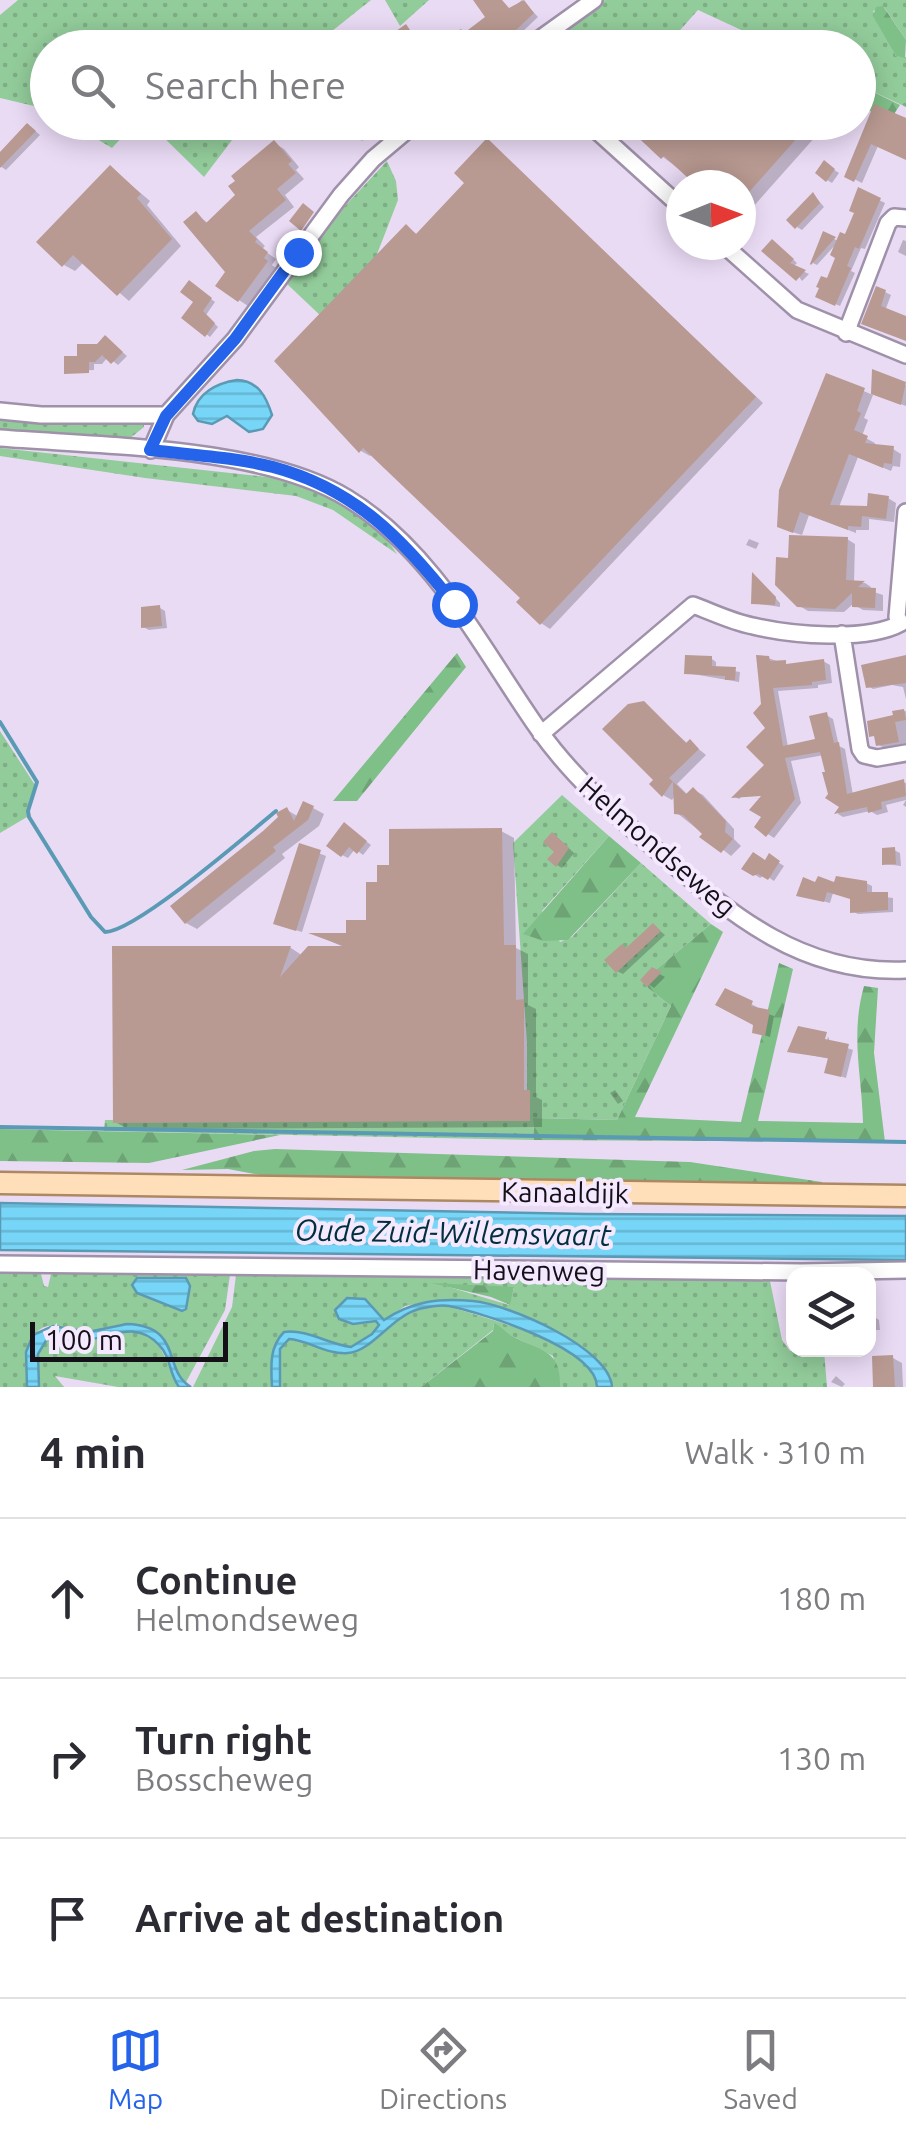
<!DOCTYPE html>
<html lang="en">
<head>
<meta charset="utf-8">
<style>
  :root { --surface:#fff; --page:#f7f7f7; --text:#2b2b33; --muted:#7c7c81; --line:#e1e1e2; --accent:#2563eb }
  body { margin:0; font-family:Ubuntu,sans-serif; background:var(--page); color:var(--text) }
  .controls { position:absolute; right:30px; bottom:30px; display:grid; overflow:hidden; border-radius:20px; box-shadow:0 5px 25px #0003 }
  .controls button { width:90px; height:90px; display:grid; place-items:center; padding:0; border:0; border-bottom:2px solid var(--line); background:var(--surface); color:var(--text); font:50px sans-serif }
  .compass { position:absolute; left:666px; top:170px; width:90px; height:90px; border-radius:50%; background:var(--surface); box-shadow:0 5px 25px #0003; rotate:89deg }
  .scale { position:absolute; left:30px; bottom:25px; width:198px; box-sizing:border-box; padding-left:10px; border:5px solid #151018; border-top:0; font-size:28px; line-height:35px; white-space:nowrap; color:#151018; -webkit-text-stroke:8px #f5e9ff; paint-order:stroke }
  .stop { position:absolute; width:30px; height:30px; margin:-22px; border:8px solid #2563eb; border-radius:50%; background:#fff }
  .stop.end { background:#2563eb; border-color:#fff; box-shadow:0 2px 10px #0008 }
  .list { margin:0; padding:0; list-style:none }
  h2 { display:flex; justify-content:space-between; align-items:center; height:130px; margin:0; padding:0 40px; font-size:42px }
  h2 small { font-size:32px; font-weight:400; color:var(--muted) }
  .list li { display:grid; grid-template-columns:65px 1fr auto; gap:30px; align-items:center; box-sizing:border-box; height:160px; padding:0 40px; border-top:2px solid var(--line) }
  .list b { display:block; font-size:38px; white-space:nowrap }
  .list p { margin:0; font-size:32px; white-space:nowrap; color:var(--muted) }
  .list em { font-size:32px; font-style:normal; color:var(--muted) }
  .icon { flex:none; width:55px; height:55px; fill:none; stroke:currentColor; stroke-width:2; stroke-linecap:round; stroke-linejoin:round }
  .map { position:relative; flex:none; width:906px; height:1387px; overflow:hidden }
  .search { position:absolute; background:var(--surface); box-shadow:0 5px 25px #0003; left:30px; right:30px; top:30px; height:110px; display:flex; align-items:center; gap:25px; box-sizing:border-box; padding:0 35px; border-radius:55px; color:var(--muted); font-size:38px }
  .sheet { height:610px; background:var(--surface) }
  nav { display:flex; justify-content:space-around; align-items:center; box-sizing:border-box; height:140px; border-top:2px solid var(--line); background:var(--surface); font-size:28px; color:var(--muted) }
  nav a { display:grid; justify-items:center; gap:5px }
  nav .on { color:var(--accent) }
  .map>svg:first-child { display:block }
</style>
</head>
<body>
<div class="map">
<svg width="906" height="1387" viewBox="0 0 906 1387">
  <defs>
    <pattern id="grass-dots" width="8" height="8" patternUnits="userSpaceOnUse" patternTransform="scale(2.5)"><rect width="8" height="8" fill="#93cc9b"/><path d="M2 2h.1M6 6h.1" fill="none" stroke="#7eae85" stroke-width="1.8" stroke-linecap="round"/></pattern>
    <pattern id="forest-firs" width="22" height="20" patternUnits="userSpaceOnUse" patternTransform="scale(2.5)"><rect width="22" height="20" fill="#7fbf88"/><path d="M5 1l3.5 6h-7zM16 11l3.5 6h-7z" fill="#6da375"/></pattern>
    <pattern id="water-rules" width="6" height="5" patternUnits="userSpaceOnUse" patternTransform="scale(2.5)"><rect width="6" height="5" fill="#77d5f7"/><path d="M0 2.5h6" fill="none" stroke="#66b6d3"/></pattern>
  </defs>
  <rect width="100%" height="100%" fill="#eadbf5"/>
  <path fill="url(#grass-dots)" fill-rule="evenodd" d="M18,0h353l-59,47 -264,1 -1,61 -47,-11v-83z
    M385,0h44l-29,26z
    M605,0h301v40l-22,-33 -11,4 23,45 10,1v50l-47,-22 -1,-37 -80,-1 -80,-37 -33,37 -126,1z
    M70,123h65l-23,25z
    M149,123h96l-41,54z
    M387,161l9,20 2,19 -24,62 -51,56 -37,-35 59,-77z
    M0,414l144,7v6l-15,12 -129,-9z
    M0,448l267,29c48,12 103,33 130,77l-64,-44 -37,-14 -151,-18 -145,-22z
    M0,731l35,54 -8,32 -27,16z
    M562,795l47,41 -67,75 18,31 12,-5 69,-74 70,61 -65,54 2,10 23,18 -54,114 -84,-2 1,22 -430,-9 1,-11 422,-1v-76l-14,-200z
    M0,1270h40l4,16 4,1 3,-13 8,-4 167,2 4,3 -5,35 -40,74c-15,-15 -12,-40 -31,-53 -19,-13 -40,-3 -60,0 -11,2 -20,-2 -31,-4 -37,-10 -40,35 -36,60h-27z
    M240,1271l530,10 12,59 8,11 34,-1 3,37h-215l-1,-10 -13,-18 -122,-58h-46l-25,5 -21,15 -14,-18 -6,21 11,-4 4,5 -7,9 -21,13c-23,-3 -44,-17 -67,-15 -15,14 -13,35 -12,55h-79l39,-80 4,-32zM439,1284l75,4 -5,17z
    M445,1305c34,12 151,39 152,82h-37l-7,-31 -45,-22 -14,-11 -1,7 -72,57h-141v-38l9,-10 38,11 39,-4 31,-27 18,-9z
    M134,1331c32,8 30,32 45,56h-61l-63,-11 9,11h-25c-3,-16 -5,-37 8,-48l43,1 24,-8z"/>
  <path fill="url(#forest-firs)" d="M883,6l23,34 -1,18 -9,-2 -23,-40 3,-9z
    M859,85l41,20 -10,15 -31,-14z
    M457,653l9,14 -109,134h-24z
    M609,836l32,27 -73,77 -24,1 -21,-7z
    M711,924l12,8 -88,185 106,5 38,-159 14,6 -35,152 105,2c-1,-48 -13,-87 1,-137l14,2 -4,65 11,89 -351,-2 -1,-22 84,2 54,-114 -23,-18 -2,-10z
    M0,1129l280,6 -131,28 -149,-2z
    M275,1149l415,13 132,20v7l-534,-9 -60,-11 -46,1 72,-19z
    M431,1283l83,4 -4,18 -19,-8z
    M494,1323c7,3 12,10 20,14 28,15 47,12 46,50h-139l72,-56z"/>
  <path fill="url(#water-rules)" stroke="#5a9ab4" stroke-width="2.5" d="M237,380c21,1 29,16 35,35l-9,14 -14,3 -22,-16 -15,8 -14,-3 -5,-7c4,-21 24,-31 44,-34z
    M0,1203l586,11 320,2v44l-906,-10z
    M137,1278h49l4,8 -4,23 -4,2 -45,-18 -5,-8z
    M347,1298l18,1 19,21c29,-19 54,-22 89,-19 35,3 137,47 139,86h-15c0,-39 -115,-74 -148,-81 -9,-2 -21,1 -30,3 -27,7 -48,43 -71,44 -21,2 -40,-13 -59,-14l-9,10v38h-8c-1,-20 -3,-40 12,-55 23,-3 44,12 67,15l21,-13 7,-9 -3,-4 -23,3 -14,-5 -4,-9z
    M127,1324c57,2 35,47 64,63h-12c-10,-13 -8,-30 -20,-42 -22,-25 -47,-8 -73,-5 -13,2 -26,-2 -39,-1l-9,15 1,33h-12l-1,-35 7,-17 20,-9 35,6z"/>
  <path fill="#0003" d="M476,0h19l15,10 12,-10 16,17 -33,31h-68l29,-14 23,-17z
    M876,107l30,11v40l-28,-12 -16,37 -14,-7z
    M389,122l-27,19 -15,-18z
    M637,122h165l14,14 -63,71 -12,-7v-15h-52l2,-7 -28,-21z
    M33,129l7,6 -34,35 -6,-4v-11z
    M488,141l275,262 -213,226 -9,-6 -18,-25 -151,-144 -2,2 -9,-5 -83,-90 128,-134 12,8 49,-52z
    M274,143l10,6 15,18 -3,3 8,9 -19,16 9,12 -38,30 9,9 -3,3 14,10 -4,6 4,3 -28,38 -9,-6 -11,-28 -32,-58 13,10 30,-29z
    M825,164l14,9 -7,10 -5,-3z
    M111,168l39,33 -3,4 34,41 -52,55 -45,-39 -9,9 -11,-6z
    M859,190l26,13 -20,46 -4,-1 -10,23 4,2 -15,33 -16,-7 14,-42 -1,-14 -20,22 -4,-2 11,-28 15,6 7,-4 11,-25z
    M814,195l10,12 -22,23 -5,-3z
    M903,240l3,1v15l-8,-4z
    M777,245l20,18 -4,4 16,7 -7,7z
    M194,286l21,16 -9,13 12,12 -8,10 -4,-3z
    M885,292l6,3 -6,16 21,7v22l-36,-14z
    M111,342l16,14 -9,9 -10,-8 -6,7h-8v6l-25,1 11,-13z
    M874,373l32,12v21l-27,-10z
    M828,376l45,19 -9,23 4,2 -6,16 13,7 -1,4 19,2 8,5 -1,13 -7,-1 -2,5 -33,-14 -19,50 30,1 19,-10 8,5 -2,19 -25,-3v11h-13v3l-47,-18 -7,20 -13,-4z
    M749,539l10,4 -3,6 -10,-4z
    M847,539l8,5 -1,39h11l6,4 -3,3 15,5v16l-20,-1 -10,-6 -9,8 -36,-1 -10,-6 -7,-45z
    M758,579l22,24v4l-27,-4z
    M160,608l5,3 2,17 -18,2 -6,-3z
    M768,658l24,8 31,-5 7,4 2,18 -14,2v3l-40,3 10,56 30,-6 8,-26 7,4 6,27 6,3 8,46 50,-13 3,1v24l-3,-2 3,-5 -20,5 2,7 -11,3 -7,-4 -27,6 -5,-3 4,-8 -18,-51 -33,6 10,42 -27,35 -17,-11 8,-10 -3,-19 -22,2 34,-3 -29,-3 -6,5 -4,-2 33,-32 1,-37 -5,-24z
    M906,658v41l-3,-12 -11,-2 -19,4 -5,-3z
    M712,659l4,3v6l24,4 -1,10 -52,-9z
    M644,704l44,40 2,-2 16,13 -29,29 11,11 6,-5 9,5 31,34v10l7,7 -10,10 -54,-43 -1,-19 -4,6 -9,-5 -7,-15z
    M906,711v32l-22,5 -5,-3 -2,-7 -5,-3 24,-18 -1,-4z
    M313,808l11,6 -5,12 -37,28 3,4 -88,71 -11,-6 101,-113 12,7z
    M350,829l21,16 -8,10 -8,-6 -7,9 -6,-3z
    M501,831l13,7 2,110 12,6v51l8,4v88l6,3v27l-414,2 -13,-7 -1,-174h177l12,8 45,-7 -31,-14h31l20,-13 12,-37 12,-18z
    M558,838l16,15 -12,15 -5,-3z
    M301,846l25,10 -24,76 -20,-6z
    M894,850l6,3 1,13 -16,-2z
    M770,857l14,9 -10,15 -9,-6 -5,3 -15,-10 21,-5z
    M866,883l6,3v9l21,3v14l-35,2 -6,-3 1,-12 -20,-6 -3,10 -31,-8 18,-10z
    M659,930l6,5 -42,39 -6,-3 11,-21z
    M652,970l13,7 -11,11 -11,-8z
    M726,991l31,16 -1,3 18,6 -4,21 -16,-5 2,-8z
    M828,1036l2,6 23,8 -7,28 -19,-6 3,-13 -40,-8 35,1z
    M615,1090l8,11 -5,3 -8,-11z
    M868,1313l11,7 1,10h-12z
    M893,1358l9,5 1,24h-27z
    M836,1376l9,8 -3,3 -11,-5z"/>
  <g fill="none" stroke-linecap="round" stroke-linejoin="round">
    <path stroke="#5a9ab4" stroke-width="4" d="M0,722l37,60 -9,29 1,6 62,100 14,15c30,0 142,-97 171,-121
      M0,1127l906,15"/>
  </g>
  <path fill="#b99a92" d="M473,0h29l7,8 15,-8 10,13 -37,35h-65l29,-19 3,4 21,-16z
    M406,24l16,24h-50z
    M874,104l32,14v42l-35,-16 -17,38 -10,-5z
    M344,122h36l-25,17z
    M634,122h167l5,6 -65,73v-16h-59l6,-7 -24,-22 -3,3 -33,-31z
    M27,123l9,8 -36,37v-16z
    M487,138l269,259 -216,228 -24,-23 4,-4 -157,-150 -4,5 -85,-92 132,-137 10,10 48,-51 -10,-10z
    M274,140l18,21 -4,3 8,9 -19,16 9,11 -37,31 8,8 -2,3 13,10 -4,6 4,3 -30,41 -23,-16 10,-14 -42,-50 13,-11 10,12 29,-28 -7,-9 7,-5 -4,-5z
    M824,160l11,9 -9,13 -11,-9z
    M110,165l31,29 -4,4 35,41 -55,57 -44,-41 -11,12 -26,-25z
    M858,187l23,11 -22,51 -4,-2 -8,19 4,2 -16,38 -20,-9 4,-9 -3,-1 5,-11 6,2 8,-20 -5,-3 10,-23 5,2 9,-21 -5,-2z
    M813,192l7,11 -25,26 -9,-9z
    M303,203l11,9 -13,19 -12,-10z
    M823,231l13,6 -25,28 -1,-1z
    M772,239l22,20 -4,4 16,7 -10,11 -35,-30z
    M189,280l23,18 -9,13 12,12 -10,14 -24,-19 12,-16 -13,-10z
    M876,286l10,4 -5,16 25,10v25l-45,-17z
    M105,335l18,17 -12,12 -9,-9 -7,7h-6v11l-25,1v-18h13v-12h20z
    M872,369l34,13 -5,23 -30,-11z
    M826,373l39,15 -8,23 4,2 -7,17 14,6 -3,7 29,3 -2,18 -8,-1 -1,5 -34,-14 -19,51 37,1 1,-13 21,3 -3,23 -24,-3 -1,11 -13,-1v4l-48,-18 -7,21 -16,-6 2,-37z
    M789,535l59,2 -2,43 19,1 -7,6 18,1 -1,20 -23,-1v-14l-17,16 -38,-2 -22,-22 1,-28 12,1z
    M752,572l24,25 -1,8 -24,-1z
    M160,605l2,21 -21,2v-21z
    M685,655l27,1v10l24,1 -1,13h-10v-4l-41,-2z
    M756,655l13,1 1,5 16,-1v4l38,-5 2,21 -14,2v3l-39,3 10,58 32,-7 -6,-23 18,-4 7,31 5,-1 8,52 57,-15 2,17 -25,6 1,7 -14,4 -1,-6 -33,7 5,-7 -14,-9 3,-4 -6,-22h3l-5,-20 -35,6 10,41 -29,38 -12,-10 7,-10 -12,-7 12,-14 -30,2 33,-33 -18,-18 19,-19 -12,-15 8,-9z
    M906,655v28l-40,5 -5,-23z
    M644,701l42,42 4,-4 9,10 -30,29 17,16 7,-7 33,34 -1,11 8,7 -12,14 -22,-16 3,-3 -19,-19 -9,-1 -1,-33 -11,16 -13,-13 4,-4 -51,-51 26,-25z
    M904,709l2,11 -11,2 4,20 -23,4 -2,-10 -5,1 -2,-16 26,-6 -1,-4z
    M303,801l11,5 -6,14 -35,27 3,4 -91,73 -15,-18 93,-75 15,-14 -2,-4 11,-6 7,14z
    M344,822l23,19 -10,13 -8,-7 -8,10 -15,-11z
    M502,828l2,117h12v55l8,-1v91h6v31l-417,2 -1,-177h179l-11,31 28,-31h35l-35,-13h38v-13h20v-38h11v-17h12v-36z
    M552,832l17,16 -13,19 -9,-8 7,-7 -11,-10z
    M299,843l22,7 -25,81 -23,-7z
    M895,847l1,17 -14,1v-17z
    M753,852l12,8 4,-7 11,8 -12,19 -10,-6 -5,2 -12,-7z
    M818,876l16,6 2,-6 31,5v11h21v18l-38,3v-14l-23,-7 -3,10 -28,-6 7,-19 12,5z
    M653,923l8,8 -45,42 -12,-13 18,-16 4,4z
    M652,967l10,5 -15,15 -7,-7z
    M725,988l28,13 -2,5 19,4 -5,26 -13,-3 1,-8 -38,-20z
    M798,1026l29,6 -2,7 24,5 -8,33 -17,-4 4,-15 -41,-6z
    M893,1355l2,32h-22l-1,-31z"/>
  <g fill="none" stroke-linecap="round" stroke-linejoin="round">
    <g stroke="#9f91a9" stroke-width="20">
      <path id="minor" d="M527,48l67,-48
        M587,122l94,85
        M724,245l73,65 109,45
        M846,333l42,-110 6,-6 12,1
        M0,411l41,4h125
        M0,438c101,8 262,8 347,60 87,53 135,151 192,232 31,44 74,83 116,119 75,64 145,126 251,121
        M151,450l15,-35 69,-76 106,-144 32,-36 44,-37
        M842,634l18,115 4,6 13,3 29,-5
        M541,734l152,-129c19,7 39,17 60,21 38,9 114,16 148,-3l-4,-6 9,-105
        M0,1264l801,8 105,-2"/>
    </g>
    <g stroke="#ad8963" stroke-width="25">
      <path id="major" d="M0,1183l906,13"/>
    </g>
    <use href="#minor" stroke="#fff" stroke-width="15"/>
    <use href="#major" stroke="#ffdfb9" stroke-width="20"/>
  </g>
  <g fill="none" stroke-linecap="round" stroke-linejoin="round">
    <path stroke="#2563eb" stroke-width="12" d="M298,252l-63,87 -69,77 -16,34c41,5 84,7 123,17 82,22 130,72 181,137"/>
  </g>
  <g text-anchor="middle" dominant-baseline="central" stroke-width="8" stroke-linejoin="round" paint-order="stroke">
    <g font-size="28" fill="#151018" stroke="#f5e9ff">
      <text transform="translate(658 846) rotate(41)">Helmondseweg</text>
      <text transform="translate(565 1192) rotate(1)">Kanaaldijk</text>
      <text transform="translate(539 1270) rotate(1)">Havenweg</text>
    </g>
    <g font-size="30" font-style="italic" fill="#012f3d" stroke="#f5e9ff">
      <text transform="translate(453 1232) rotate(1)">Oude Zuid-Willemsvaart</text>
    </g>
  </g>
</svg>
<div class="controls">
<button><svg class="icon" aria-label="layers" viewBox="0 0 24 24"><path d="M12 4l9 5-9 5-9-5zM3 14l9 5 9-5"/></svg></button>
</div>
<svg class="compass" viewBox="-18 -18 36 36"><path d="M0-13l5 13h-10z" fill="#e53935"/><path d="M0 13l5-13h-10z" fill="#7c7c81"/></svg>
<div class="scale">100 m</div>
<div class="stop" style="left:454px;top:604px"></div>
<div class="stop end" style="left:298px;top:252px"></div>
<div class="search"><svg class="icon" aria-label="search" viewBox="0 0 24 24"><circle cx="10" cy="10" r="6"/><path d="M15 15l6 6"/></svg>Search here</div>
</div>
<section class="sheet">
<h2>4 min<small>Walk · 310 m</small></h2>
<ul class="list">
<li><svg class="icon" aria-label="ahead" viewBox="0 0 24 24"><path d="M12 20V5M6 11l6-6 6 6"/></svg><div><b>Continue</b><p>Helmondseweg</p></div><em>180 m</em></li>
<li><svg class="icon" aria-label="right" viewBox="0 0 24 24"><path d="M7 20v-9h11M14 6l5 5-5 5"/></svg><div><b>Turn right</b><p>Bosscheweg</p></div><em>130 m</em></li>
<li><svg class="icon" aria-label="arrive" viewBox="0 0 24 24"><path d="M6 21V4h12l-3 4 3 4H6"/></svg><div><b>Arrive at destination</b></div></li>
</ul>
</section>
<nav>
<a class="on"><svg class="icon" aria-label="map" viewBox="0 0 24 24"><path d="M3 6l6-2 6 2 6-2v14l-6 2-6-2-6 2zM9 4v14M15 6v14"/></svg>Map</a>
<a><svg class="icon" aria-label="directions" viewBox="0 0 24 24"><path d="M12 3l9 9-9 9-9-9zM9 14v-3h6M13 9l2 2-2 2"/></svg>Directions</a>
<a><svg class="icon" aria-label="saved" viewBox="0 0 24 24"><path d="M7 4h10v16l-5-4-5 4z"/></svg>Saved</a>
</nav>
</body>
</html>
